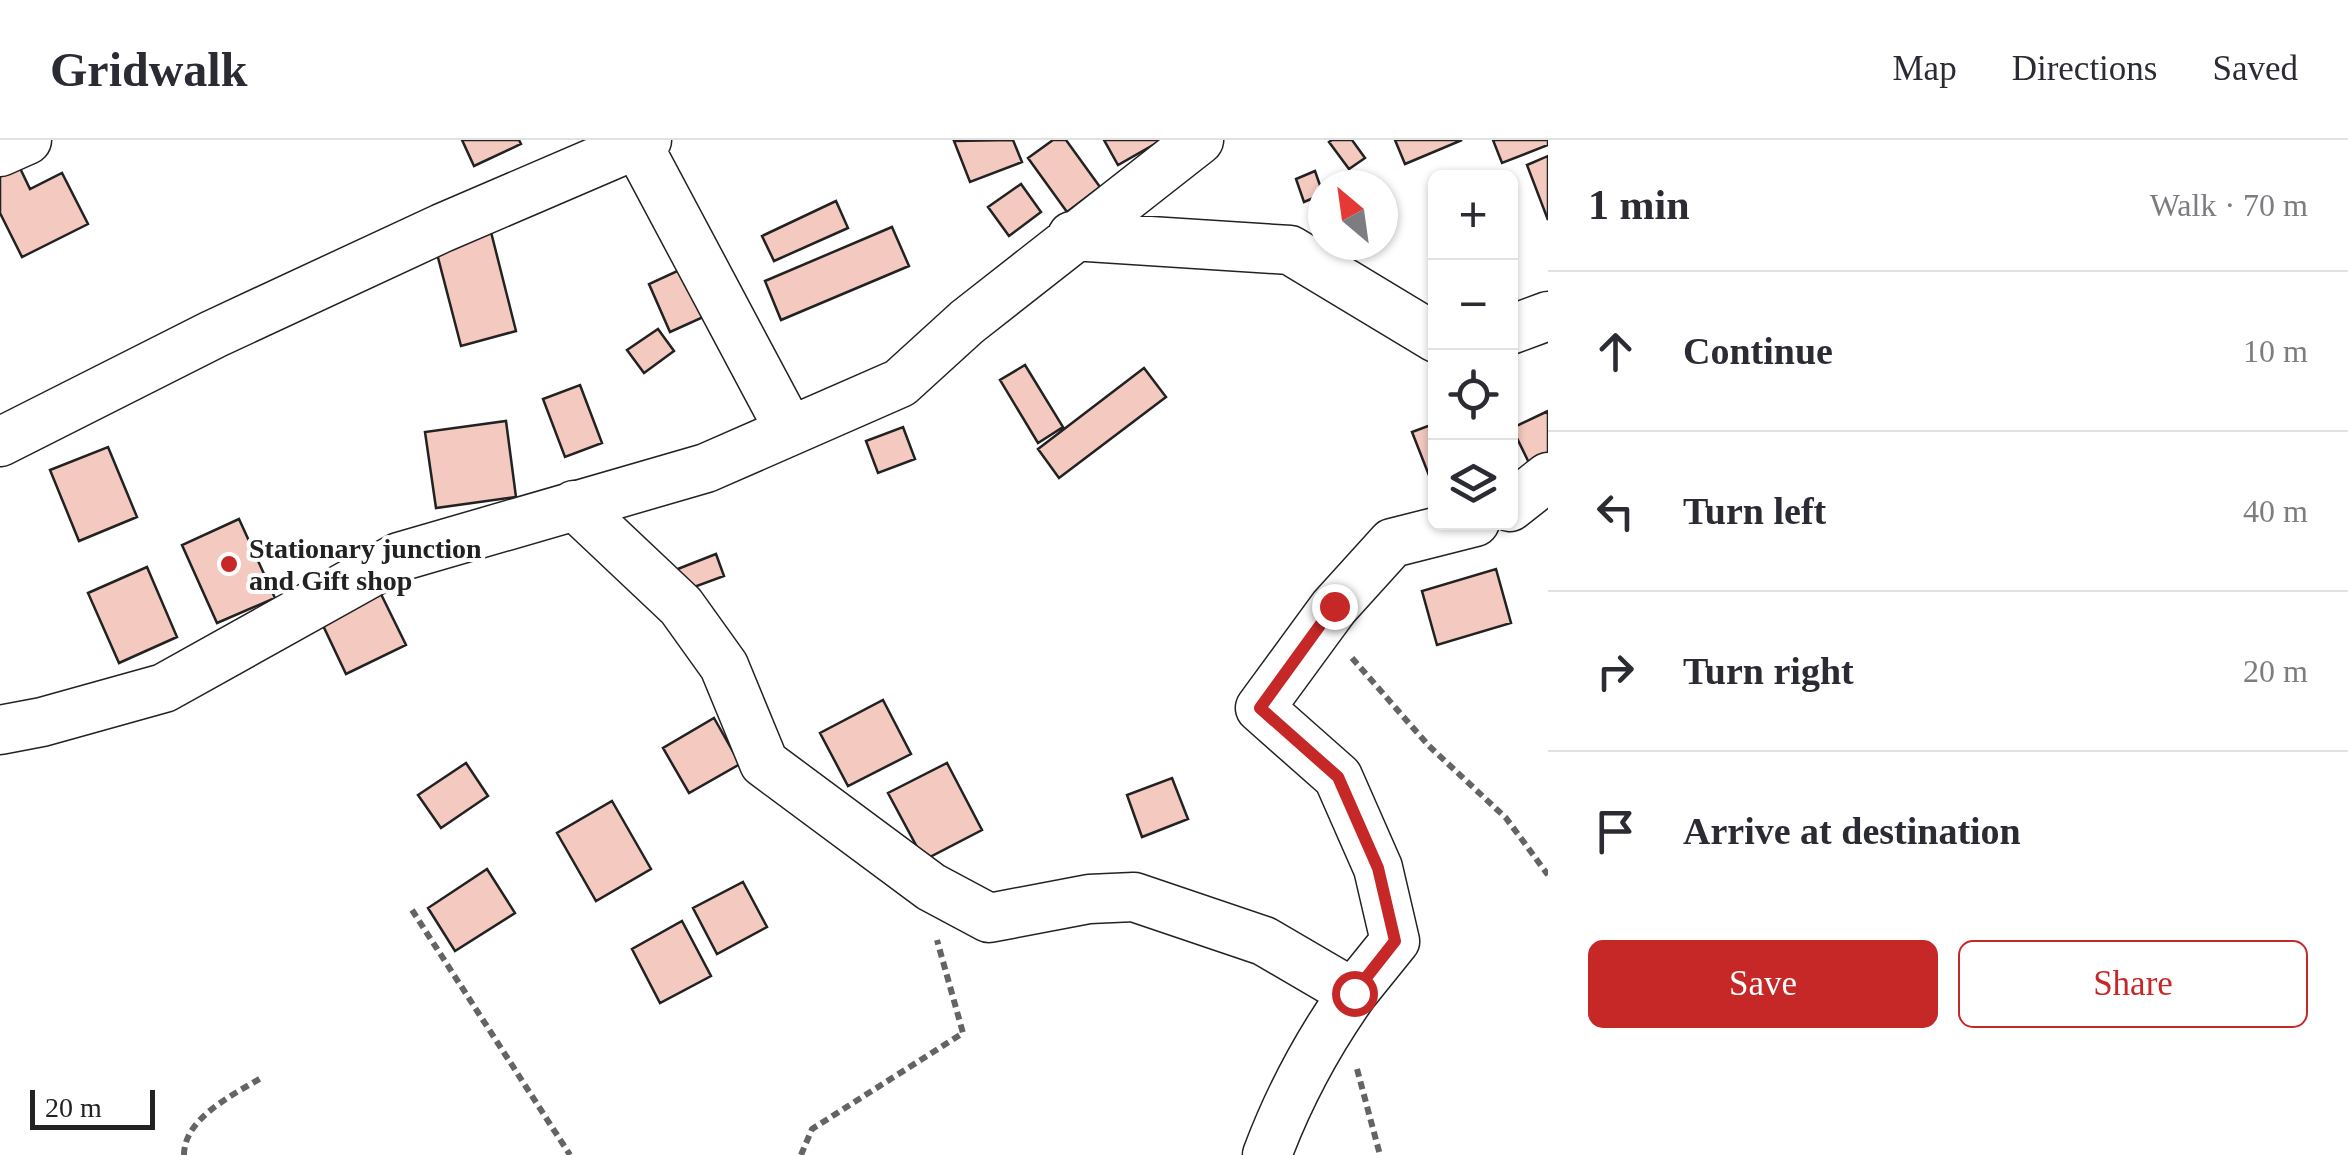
<!DOCTYPE html>
<html lang="en">
<head>
<meta charset="utf-8">
<style>
  :root { --surface:#fff; --page:#f7f7f7; --text:#2b2b33; --muted:#7c7c81; --line:#e1e1e2; --accent:#c62828 }
  body { margin:0; font-family:"Times New Roman",serif; background:var(--page); color:var(--text) }
  .controls { position:absolute; right:30px; top:30px; display:grid; overflow:hidden; border-radius:15px; box-shadow:0 2px 8px #0004 }
  .controls button { width:90px; height:90px; display:grid; place-items:center; padding:0; border:0; border-bottom:2px solid var(--line); background:var(--surface); color:var(--text); font:50px sans-serif }
  .compass { position:absolute; left:1308px; top:30px; width:90px; height:90px; border-radius:50%; background:var(--surface); box-shadow:0 2px 8px #0004; rotate:331deg }
  .scale { position:absolute; left:30px; bottom:25px; width:125px; box-sizing:border-box; padding-left:10px; border:5px solid #222; border-top:0; font-size:28px; line-height:35px; white-space:nowrap; color:#222; -webkit-text-stroke:8px #fff; paint-order:stroke }
  .stop { position:absolute; width:30px; height:30px; margin:-22px; border:8px solid #c62828; border-radius:50%; background:#fff }
  .stop.end { background:#c62828; border-color:#fff; box-shadow:0 2px 10px #0008 }
  .list { margin:0; padding:0; list-style:none }
  h2 { display:flex; justify-content:space-between; align-items:center; height:130px; margin:0; padding:0 40px; font-size:42px }
  h2 small { font-size:32px; font-weight:400; color:var(--muted) }
  .list li { display:grid; grid-template-columns:65px 1fr auto; gap:30px; align-items:center; box-sizing:border-box; height:160px; padding:0 40px; border-top:2px solid var(--line) }
  .list b { display:block; font-size:38px; white-space:nowrap }
  .list em { font-size:32px; font-style:normal; color:var(--muted) }
  .actions { display:flex; gap:20px; padding:30px 40px }
  .actions a { flex:1; padding:22px 0; border:2px solid var(--accent); border-radius:15px; text-align:center; font-size:35px; color:var(--accent) }
  .actions .main { background:var(--accent); color:#fff }
  .icon { flex:none; width:55px; height:55px; fill:none; stroke:currentColor; stroke-width:2; stroke-linecap:round; stroke-linejoin:round }
  .map { position:relative; flex:none; width:1548px; height:1015px; overflow:hidden }
  header { display:flex; align-items:center; gap:60px; box-sizing:border-box; height:140px; padding:0 50px; background:var(--surface); border-bottom:2px solid var(--line) }
  header strong { font-size:48px }
  nav { display:flex; gap:55px; margin-inline-start:auto; font-size:35px }
  main { display:flex }
  aside { flex:1; background:var(--surface) }
  .map>svg:first-child { display:block }
</style>
</head>
<body>
<header>
<strong>Gridwalk</strong>
<nav><a>Map</a><a>Directions</a><a>Saved</a></nav>
</header>
<main>
<div class="map">
<svg width="1548" height="1015" viewBox="0 0 1548 1015">
  <rect width="100%" height="100%" fill="#fff"/>
  <path fill="#f3c9c0" stroke="#222" stroke-width="2.5" d="M462,0h57l2,4 -47,22z
    M1013,0l9,22 -52,20 -16,-41z
    M1053,0h13l34,47 -33,25 -39,-54z
    M1104,0h58l-44,25z
    M1332,0h20l13,18 -16,11 -20,-27z
    M1395,0h67l-57,24z
    M1493,0h55v5l-46,18z
    M1548,16v64l-21,-55z
    M19,26l11,23 32,-16 26,51 -66,33 -22,-44v-37z
    M1315,31l8,23 -19,8 -8,-23z
    M1021,44l20,28 -32,24 -21,-29z
    M836,61l12,27 -74,33 -12,-25z
    M892,87l17,39 -128,54 -16,-39z
    M491,92l25,99 -55,15 -26,-100z
    M697,122l22,48 -49,22 -21,-48z
    M658,189l16,22 -30,22 -17,-23z
    M1025,225l38,62 -25,16 -38,-63z
    M1144,228l22,29 -107,81 -21,-29z
    M580,245l22,58 -37,14 -22,-58z
    M1548,271v50l-15,10 -21,-43z
    M506,281l10,76 -80,11 -11,-76z
    M1436,283v53l-6,2 -18,-46z
    M903,287l12,32 -37,14 -12,-32z
    M108,307l29,70 -58,24 -29,-71z
    M239,379l36,79 -58,25 -35,-78z
    M716,414l8,22 -46,17 -8,-21z
    M147,427l30,70 -58,26 -31,-70z
    M1496,429l15,54 -74,22 -15,-54z
    M378,448l28,57 -60,29 -27,-57z
    M883,560l28,54 -63,32 -28,-53z
    M714,578l26,46 -51,29 -26,-45z
    M466,623l22,33 -47,32 -23,-33z
    M947,623l35,67 -58,30 -36,-67z
    M1172,638l16,41 -46,18 -15,-42z
    M612,661l39,68 -55,32 -39,-68z
    M487,729l28,44 -60,38 -27,-43z
    M743,742l24,45 -50,27 -24,-46z
    M682,781l29,55 -51,27 -28,-54z"/>
  <g fill="none" stroke-linecap="round" stroke-linejoin="round">
    <g stroke="#222" stroke-width="51">
      <path id="minor" d="M635,0l155,291
        M0,12l27,-12
        M1072,96l218,14 146,88
        M1510,190l38,-14
        M0,302l214,-108 228,-106 205,-88
        M574,365l107,101 43,60 40,97 167,124 58,31 100,-19 45,-2 130,44 89,52 42,-52 -17,-73 -40,-91 -78,-69 74,-101 58,-64 83,-21
        M1510,367l38,-30
        M0,590l42,-8 122,-34 235,-131 307,-89 194,-85 67,-61 232,-182
        M1267,1015c22,-59 50,-111 86,-162"/>
    </g>
    <path stroke="#646464" stroke-width="6" stroke-dasharray="8 5" stroke-linecap="butt" d="M1352,518l77,88 77,72 42,57
      M412,770l158,245
      M1357,929l23,86
      M184,1015c0,-37 49,-60 77,-77
      M801,1015l11,-26 151,-96 -26,-93"/>
    <use href="#minor" stroke="#fff" stroke-width="48"/>
  </g>
  <g fill="none" stroke-linecap="round" stroke-linejoin="round">
    <path stroke="#c62828" stroke-width="12" d="M1334,466l-74,102 78,69 40,91 17,73 -41,52"/>
  </g>
  <circle fill="#c62828" stroke="#fff" stroke-width="4" cx="229" cy="424" r="10"/>
  <g text-anchor="middle" dominant-baseline="central" stroke-width="8" stroke-linejoin="round" paint-order="stroke">
    <g font-size="28" font-weight="bold" fill="#222" stroke="#fff" text-anchor="start">
      <text x="249" y="408">Stationary junction<tspan x="249" dy="32">and Gift shop</tspan></text>
    </g>
  </g>
</svg>
<div class="controls">
<button>+</button>
<button>−</button>
<button><svg class="icon" aria-label="locate" viewBox="0 0 24 24"><circle cx="12" cy="12" r="6"/><path d="M12 2v4M12 18v4M2 12h4M18 12h4"/></svg></button>
<button><svg class="icon" aria-label="layers" viewBox="0 0 24 24"><path d="M12 4l9 5-9 5-9-5zM3 14l9 5 9-5"/></svg></button>
</div>
<svg class="compass" viewBox="-18 -18 36 36"><path d="M0-13l5 13h-10z" fill="#e53935"/><path d="M0 13l5-13h-10z" fill="#7c7c81"/></svg>
<div class="scale">20 m</div>
<div class="stop" style="left:1354px;top:853px"></div>
<div class="stop end" style="left:1334px;top:466px"></div>
</div>
<aside>
<h2>1 min<small>Walk · 70 m</small></h2>
<ul class="list">
<li><svg class="icon" aria-label="ahead" viewBox="0 0 24 24"><path d="M12 20V5M6 11l6-6 6 6"/></svg><div><b>Continue</b></div><em>10 m</em></li>
<li><svg class="icon" aria-label="left" viewBox="0 0 24 24"><path d="M17 20v-9H6M10 6l-5 5 5 5"/></svg><div><b>Turn left</b></div><em>40 m</em></li>
<li><svg class="icon" aria-label="right" viewBox="0 0 24 24"><path d="M7 20v-9h11M14 6l5 5-5 5"/></svg><div><b>Turn right</b></div><em>20 m</em></li>
<li><svg class="icon" aria-label="arrive" viewBox="0 0 24 24"><path d="M6 21V4h12l-3 4 3 4H6"/></svg><div><b>Arrive at destination</b></div></li>
</ul>
<div class="actions"><a class="main">Save</a><a>Share</a></div>
</aside>
</main>
</body>
</html>
